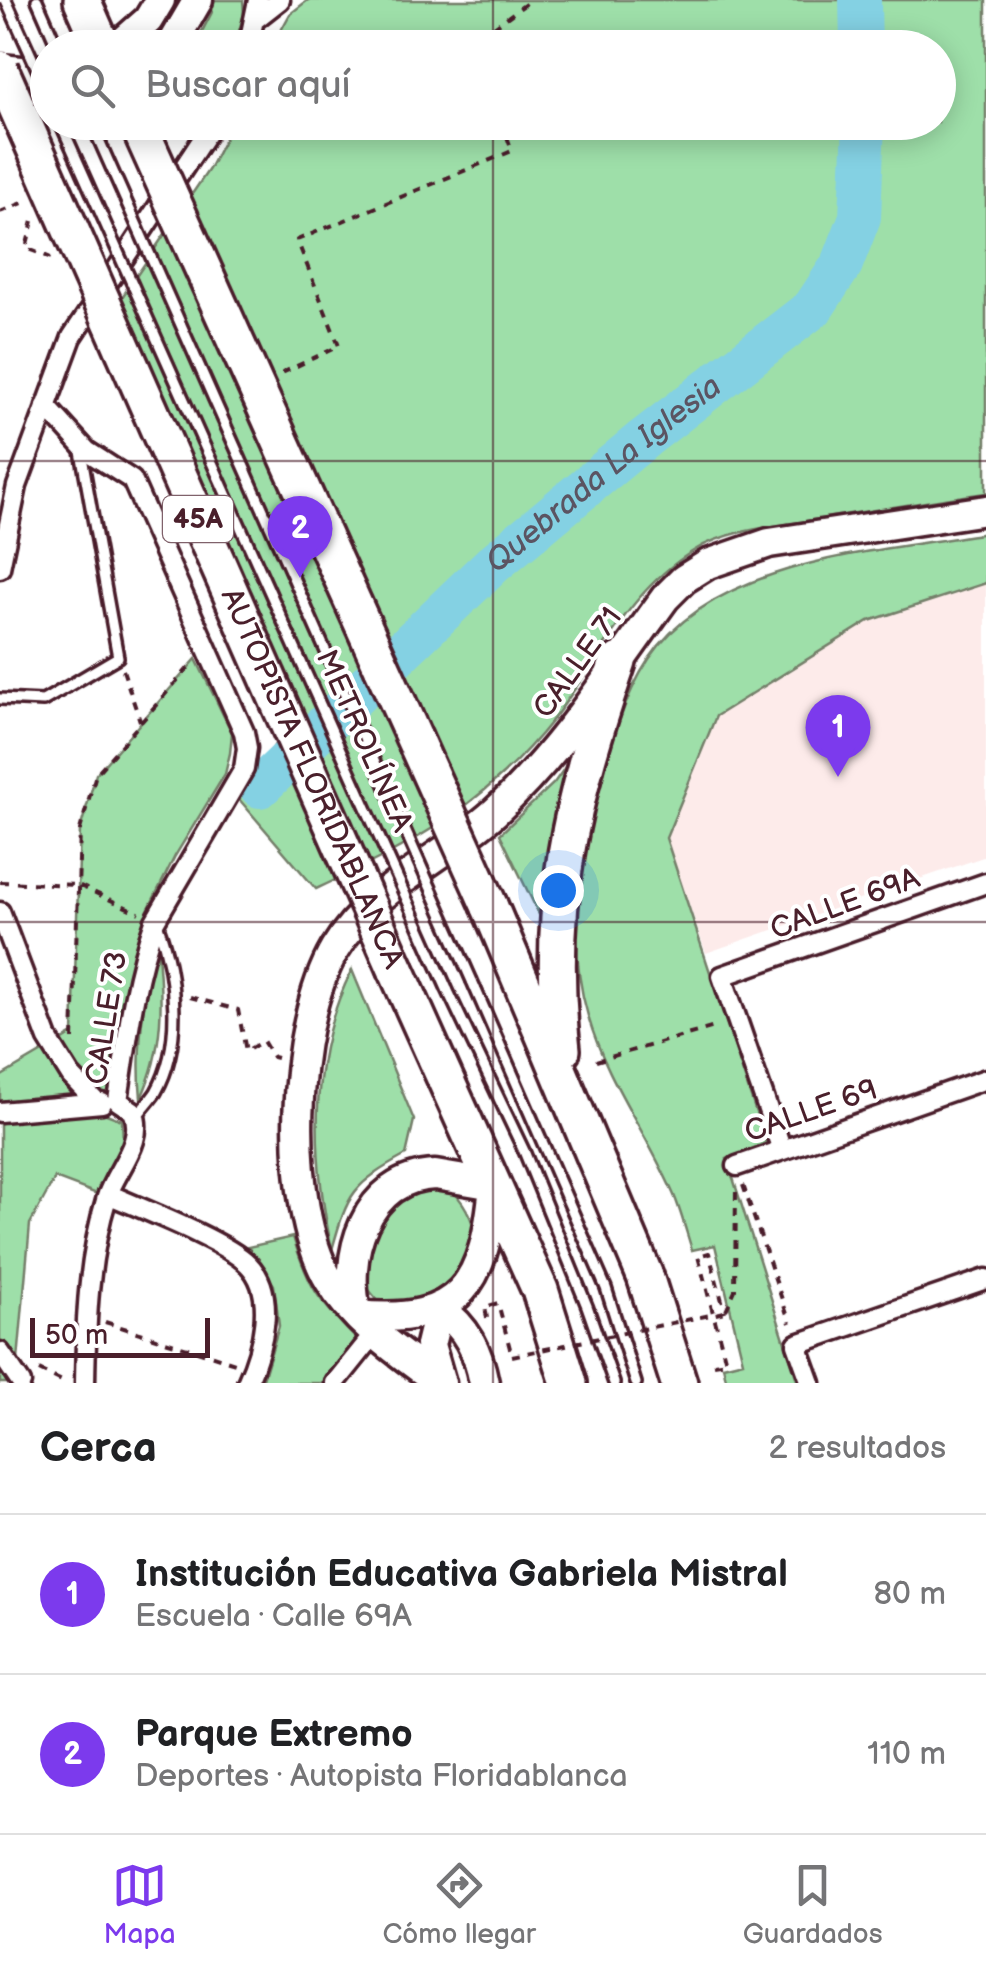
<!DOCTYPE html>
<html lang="es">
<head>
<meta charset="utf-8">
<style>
  :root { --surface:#fff; --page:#f2f2f2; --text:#202124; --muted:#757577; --line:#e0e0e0; --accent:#7c3aed }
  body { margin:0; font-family:"Balsamiq Sans",sans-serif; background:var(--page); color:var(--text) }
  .scale { position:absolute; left:30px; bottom:25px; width:180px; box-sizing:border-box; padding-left:10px; border:5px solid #4a1f2b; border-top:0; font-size:28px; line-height:35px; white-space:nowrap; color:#4a1f2b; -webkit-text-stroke:8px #fff; paint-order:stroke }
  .you { position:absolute; left:558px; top:890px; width:35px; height:35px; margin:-25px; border:8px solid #fff; border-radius:50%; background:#1a73e8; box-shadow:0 0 0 15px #1a73e833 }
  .badge { display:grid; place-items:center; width:65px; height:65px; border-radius:50%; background:var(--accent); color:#fff; font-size:32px; font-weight:700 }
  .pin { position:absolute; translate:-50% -82px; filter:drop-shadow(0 2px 5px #0008) }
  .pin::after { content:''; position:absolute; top:52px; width:35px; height:30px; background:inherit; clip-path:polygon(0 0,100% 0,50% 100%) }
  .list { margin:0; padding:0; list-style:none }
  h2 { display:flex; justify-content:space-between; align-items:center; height:130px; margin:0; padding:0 40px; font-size:42px }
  h2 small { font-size:32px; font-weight:400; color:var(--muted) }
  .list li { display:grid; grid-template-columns:65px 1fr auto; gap:30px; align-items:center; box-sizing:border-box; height:160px; padding:0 40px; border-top:2px solid var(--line) }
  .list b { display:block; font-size:38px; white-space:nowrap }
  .list p { margin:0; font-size:32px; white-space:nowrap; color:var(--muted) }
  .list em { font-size:32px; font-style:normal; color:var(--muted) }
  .icon { flex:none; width:55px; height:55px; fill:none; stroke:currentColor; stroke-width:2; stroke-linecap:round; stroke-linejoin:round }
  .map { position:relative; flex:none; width:986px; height:1383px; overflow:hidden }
  .search { position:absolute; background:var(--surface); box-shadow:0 5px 25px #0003; left:30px; right:30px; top:30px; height:110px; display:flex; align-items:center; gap:25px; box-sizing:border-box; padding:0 35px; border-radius:55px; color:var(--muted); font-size:38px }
  .sheet { height:450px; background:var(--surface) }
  nav { display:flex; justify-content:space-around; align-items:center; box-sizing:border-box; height:140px; border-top:2px solid var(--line); background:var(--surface); font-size:28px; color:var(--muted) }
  nav a { display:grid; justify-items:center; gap:5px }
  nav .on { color:var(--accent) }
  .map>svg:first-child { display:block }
</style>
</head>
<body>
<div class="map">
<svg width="986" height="1383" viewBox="0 0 986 1383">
  <rect width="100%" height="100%" fill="#fff"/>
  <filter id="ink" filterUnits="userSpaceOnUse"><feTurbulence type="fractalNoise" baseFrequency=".01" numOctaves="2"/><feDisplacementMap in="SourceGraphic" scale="20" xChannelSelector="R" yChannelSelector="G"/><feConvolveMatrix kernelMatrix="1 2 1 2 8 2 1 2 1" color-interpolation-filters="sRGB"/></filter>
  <g filter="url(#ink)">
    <path fill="#fdebea" d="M986,583v273l-280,97 -40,-115 50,-122 153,-95z"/>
    <path fill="#9edfa9" stroke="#747f6a" stroke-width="2.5" d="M214,0h29l1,14 -10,33h-40l18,-35z
      M308,0h678v493c-58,8 -116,18 -173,27 -38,7 -84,9 -118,30 -65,38 -97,111 -141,168 -69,88 -139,125 -238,171l-78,-91 40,-58 -181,-406 112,-165 24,-46 705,-1v-74l-666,-1 18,-33z
      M986,533v50l-117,38 -153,95 -50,122 100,305 -39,16 71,224h-71l-4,-17 20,-5 -28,-116 -23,5c-5,-16 -10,-34 -16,-50 -26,-63 -69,-117 -88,-184 -21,-70 -10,-146 9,-216 12,-48 24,-99 52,-141 67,-100 229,-107 337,-126z
      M196,659l36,74 -2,20 -5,21 -50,82 -27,54 -18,61 -24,143 16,6 1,22 -26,52 -42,-16 -25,46 -14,159h-16v-306l73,-43 7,-204 16,-56z
      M575,753l-30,174 -45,-93 54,-51z
      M157,945c6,54 7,104 -16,153 -5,-52 2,-102 16,-153z
      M352,970l62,150 -8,35c-53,29 -58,37 -74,95 -20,-92 -24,-194 20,-280z
      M415,1184l37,6c14,15 27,37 21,58 -7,22 -29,52 -53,56 -13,1 -28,-1 -40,-1l-17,-20 7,-55z
      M293,1237c16,52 26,64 64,103l-33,43h-62l17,-57 -5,-41 -26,-38z"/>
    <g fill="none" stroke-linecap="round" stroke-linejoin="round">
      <g stroke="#84d1e3" stroke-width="42">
        <path d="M860,0l1,48"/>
        <path id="s1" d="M260,787l233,-223 152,-126 168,-130 29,-44 18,-47 4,-95"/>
      </g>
      <g stroke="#4a1f2b" stroke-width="16">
        <path id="lane" d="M37,0l21,48
          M0,699l43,2 75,-44 -38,-211
          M472,981l134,307 30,95
          M447,989l77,162 63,155 27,77
          M136,1117c6,-8 14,-16 20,-25 27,-47 20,-118 2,-166"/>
      </g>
      <g stroke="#4a1f2b" stroke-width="25">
        <path id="street" d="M257,18l23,-18
          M248,48l10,-48
          M46,406l41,45 45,29 112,252 3,16 -3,21 -89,152c-21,58 -28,119 -37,180
          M0,568l17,-82 55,-149 142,-215
          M0,912l48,127 23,37 26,27
          M0,1112l102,-9
          M782,1150l-60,-174 264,-93
          M737,1166l249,-87
          M108,1194c34,15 117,47 140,70 30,30 14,86 -1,119
          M0,1352l21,31
          M85,1383c1,-63 3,-125 22,-186 9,-28 39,-56 26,-86l-15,-10
          M335,1383l41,-51
          M811,1383l-14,-39 189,-65"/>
      </g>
      <g stroke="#4a1f2b" stroke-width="35">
        <path id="secondary" d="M116,48l32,-28 12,-20
          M170,48l28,-48
          M0,69l32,3 16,-4
          M1,103l47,2
          M435,1175l59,10c-9,96 -31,141 -137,130 -15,-58 8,-138 78,-140z
          M440,1383c-39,-29 -86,-60 -111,-103 -45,-76 -39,-255 6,-331 36,-61 109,-91 160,-137 67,-62 117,-141 170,-214l19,-19 24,-15 61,-21 217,-33
          M441,1383l-11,-38 9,-37c28,19 39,43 45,75"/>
      </g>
      <g stroke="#4a1f2b" stroke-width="42">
        <path id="highway" d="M82,0l21,48
          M489,905l156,371 34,107
          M396,969l144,321 29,93
          M562,1050c-16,-147 9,-250 56,-388"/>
      </g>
      <path stroke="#4a1f2b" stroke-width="4" stroke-dasharray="8 8" stroke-linecap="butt" d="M474,48l-2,-5 59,-43
        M0,212l28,-11
        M33,221l-7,27 25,10
        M282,373l57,-27 -42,-106 215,-89 -10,-29
        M123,670l17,51
        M0,882l78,3 61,28
        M190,997l48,13 8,41 17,-10 10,16 4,1
        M73,1039l7,-209 16,-56 94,-108
        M596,1061l122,-35
        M743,1185l47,138
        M726,1310l9,-20 1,-104
        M487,1318l-2,-11 13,-4 14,53
        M105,1322l130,41
        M714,1364l12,-2 -28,-106 11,-3 16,59
        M39,1370l27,13"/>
      <use href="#lane" stroke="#fff" stroke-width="9"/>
      <use href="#street" stroke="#fff" stroke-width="18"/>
      <use href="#secondary" stroke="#fff" stroke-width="28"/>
      <use href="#highway" stroke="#fff" stroke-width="35"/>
      <g stroke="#4a1f2b" stroke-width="16" stroke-linecap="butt">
        <path id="lane-bridge" d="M6,0l42,93
          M60,122l387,867
          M91,122l381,859"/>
      </g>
      <g stroke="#4a1f2b" stroke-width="42" stroke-linecap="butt">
        <g id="highway-bridge">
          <path id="s2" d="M0,69l396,900"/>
          <path d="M137,122l352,783"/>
        </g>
      </g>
      <path stroke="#4a1f2b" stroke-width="4" stroke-dasharray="8 8" stroke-linecap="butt" d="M512,1356l213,-44"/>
      <use href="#lane-bridge" stroke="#fff" stroke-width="9"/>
      <use href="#highway-bridge" stroke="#fff" stroke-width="35"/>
    </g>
  </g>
  <path fill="none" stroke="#4a1f2b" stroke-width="2.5" stroke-opacity="0.55" d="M493,0v48M493,122v1261M0,461h986M0,922h986"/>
  <g text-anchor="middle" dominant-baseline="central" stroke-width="8" stroke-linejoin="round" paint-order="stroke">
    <rect fill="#fff" stroke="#80626b" stroke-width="2.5" x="163" y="496" width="70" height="46" rx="8"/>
    <g font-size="28" font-weight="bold" fill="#4a1f2b">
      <text x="198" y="519">45A</text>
    </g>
    <g font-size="30" fill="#4a1f2b" stroke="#fff">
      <text transform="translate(578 663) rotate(-54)">CALLE 71</text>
      <text transform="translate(364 741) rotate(66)">METROLÍNEA</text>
      <text stroke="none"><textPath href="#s2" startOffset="775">AUTOPISTA FLORIDABLANCA</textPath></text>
      <text transform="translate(845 904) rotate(-20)">CALLE 69A</text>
      <text transform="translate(107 1018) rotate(-81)">CALLE 73</text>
      <text transform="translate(811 1111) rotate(-19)">CALLE 69</text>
    </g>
    <g font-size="32" font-style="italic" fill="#5b5462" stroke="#fff">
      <text stroke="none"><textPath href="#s1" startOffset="465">Quebrada La Iglesia</textPath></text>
    </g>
  </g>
</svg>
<div class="scale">50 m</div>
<div class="you"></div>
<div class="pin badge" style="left:838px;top:777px">1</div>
<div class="pin badge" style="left:300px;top:578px">2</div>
<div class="search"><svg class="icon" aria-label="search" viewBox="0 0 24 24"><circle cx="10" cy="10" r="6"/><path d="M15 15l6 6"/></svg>Buscar aquí</div>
</div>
<section class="sheet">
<h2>Cerca<small>2 resultados</small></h2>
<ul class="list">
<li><span class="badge">1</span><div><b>Institución Educativa Gabriela Mistral</b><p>Escuela · Calle 69A</p></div><em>80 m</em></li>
<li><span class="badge">2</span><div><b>Parque Extremo</b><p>Deportes · Autopista Floridablanca</p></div><em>110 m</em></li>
</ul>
</section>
<nav>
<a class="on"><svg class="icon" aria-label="map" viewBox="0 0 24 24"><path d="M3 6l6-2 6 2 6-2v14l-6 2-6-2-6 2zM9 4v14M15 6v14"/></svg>Mapa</a>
<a><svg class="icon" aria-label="directions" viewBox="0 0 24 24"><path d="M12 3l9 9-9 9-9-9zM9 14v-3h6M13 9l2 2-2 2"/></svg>Cómo llegar</a>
<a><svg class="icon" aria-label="saved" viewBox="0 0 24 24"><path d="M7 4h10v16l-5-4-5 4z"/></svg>Guardados</a>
</nav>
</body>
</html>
